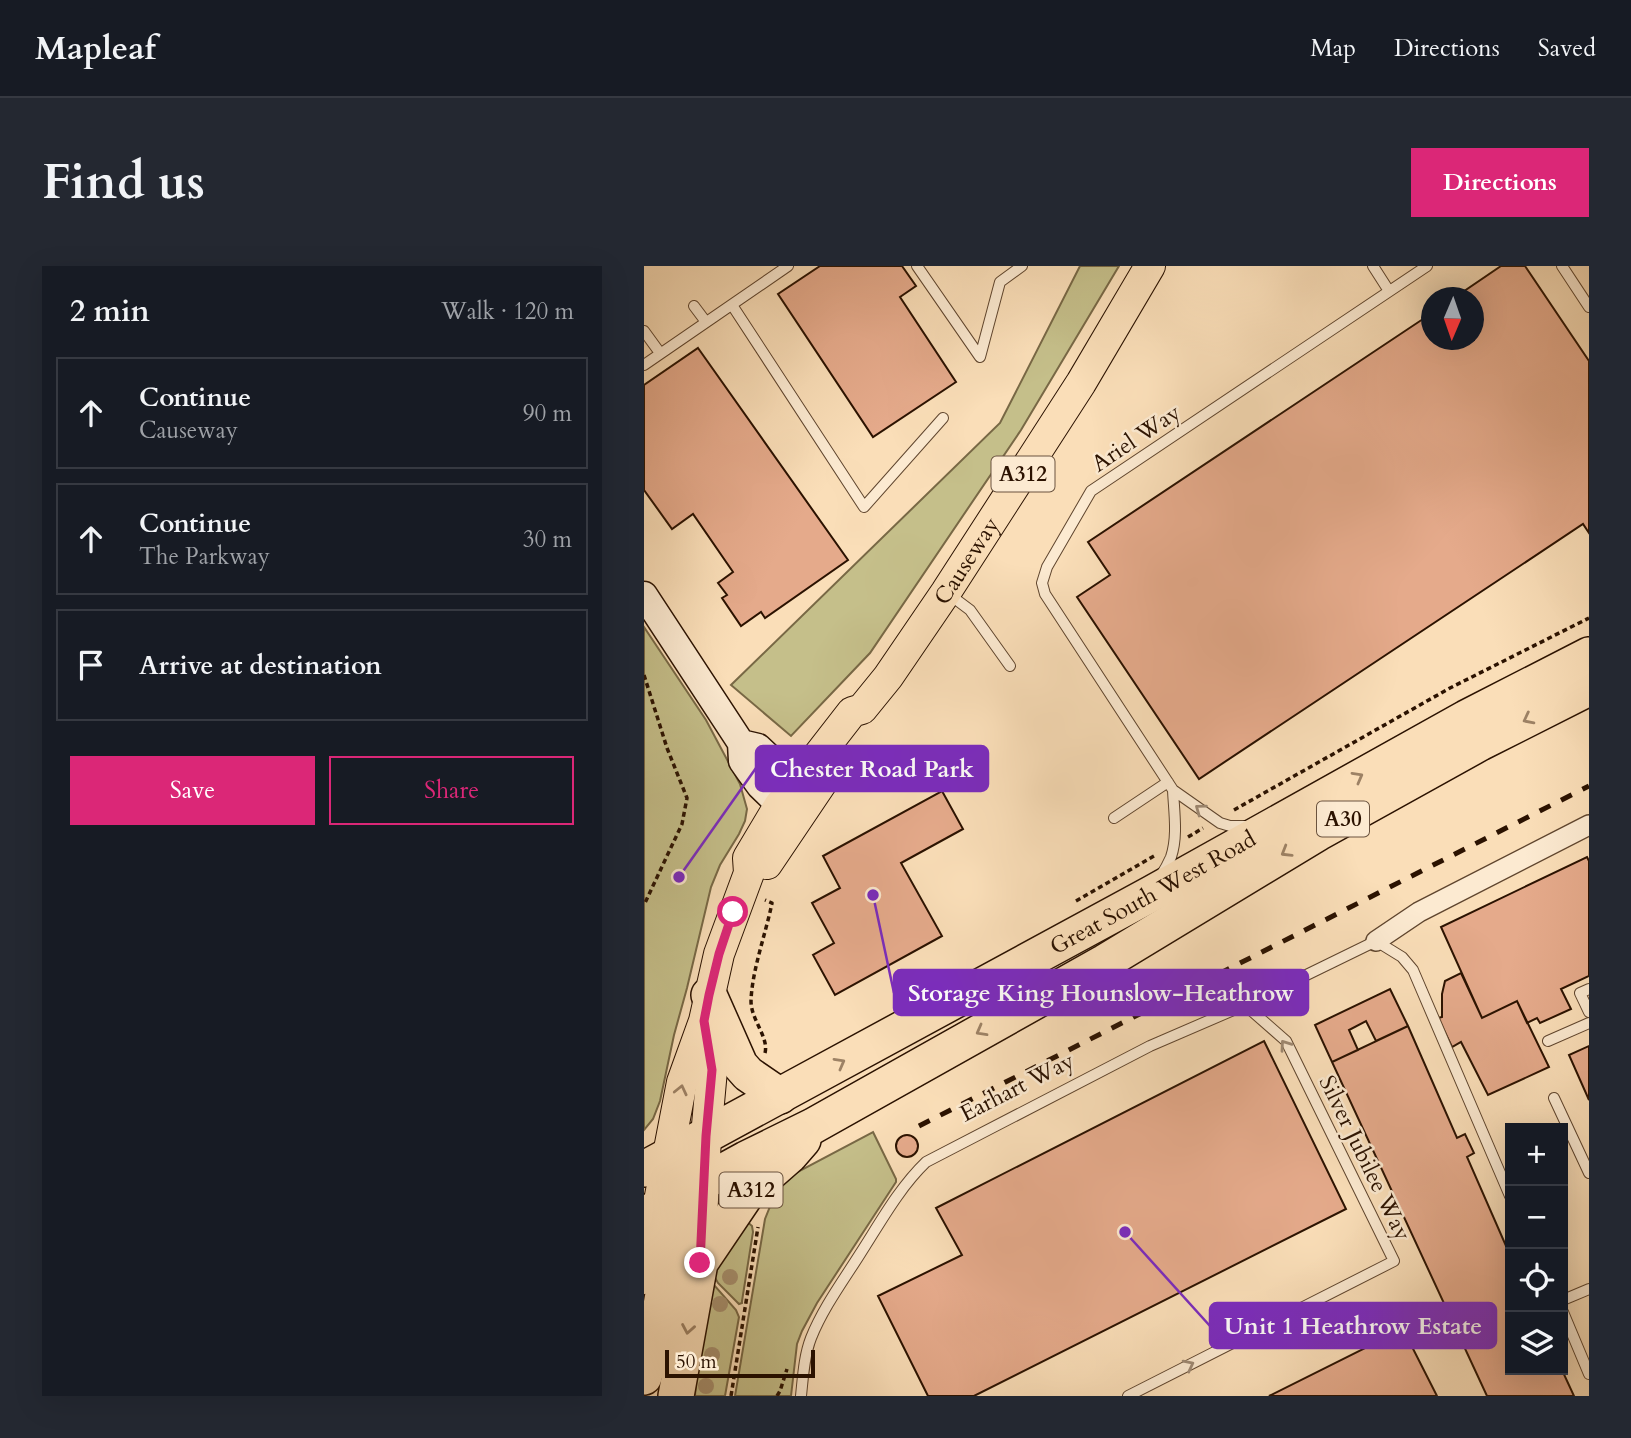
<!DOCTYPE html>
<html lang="en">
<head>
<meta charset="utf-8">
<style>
  :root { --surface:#171b24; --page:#242831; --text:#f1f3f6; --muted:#9ea1a6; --line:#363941; --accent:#db2777 }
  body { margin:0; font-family:Cardo,serif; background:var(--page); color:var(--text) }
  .controls { position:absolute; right:21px; bottom:21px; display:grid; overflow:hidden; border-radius:0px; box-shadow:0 7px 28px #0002 }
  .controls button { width:63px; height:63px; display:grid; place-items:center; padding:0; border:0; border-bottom:2px solid var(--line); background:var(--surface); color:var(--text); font:35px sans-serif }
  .compass { position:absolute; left:777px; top:21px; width:63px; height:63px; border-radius:50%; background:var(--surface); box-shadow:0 7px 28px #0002; rotate:182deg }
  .scale { position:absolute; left:21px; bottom:18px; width:150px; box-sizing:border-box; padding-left:7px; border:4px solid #2b1200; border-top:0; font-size:19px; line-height:24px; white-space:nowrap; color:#2b1200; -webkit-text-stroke:5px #fcead1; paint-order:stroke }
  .stop { position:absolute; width:21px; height:21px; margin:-16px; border:5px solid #db2777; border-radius:50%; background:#fff }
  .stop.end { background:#db2777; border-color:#fff; box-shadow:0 2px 7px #0008 }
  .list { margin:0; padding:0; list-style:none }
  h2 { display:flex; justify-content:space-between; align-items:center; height:91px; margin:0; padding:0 28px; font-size:30px }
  h2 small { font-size:23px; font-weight:400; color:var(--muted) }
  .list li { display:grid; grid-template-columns:46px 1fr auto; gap:21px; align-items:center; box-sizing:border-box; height:112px; margin:0 14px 14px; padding:0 14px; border:2px solid var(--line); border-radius:0px }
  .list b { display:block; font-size:26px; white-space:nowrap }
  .list p { margin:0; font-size:23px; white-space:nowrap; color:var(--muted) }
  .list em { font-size:23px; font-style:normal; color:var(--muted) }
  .actions { display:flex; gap:14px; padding:21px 28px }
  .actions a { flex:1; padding:16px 0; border:2px solid var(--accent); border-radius:0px; text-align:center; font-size:24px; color:var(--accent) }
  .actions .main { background:var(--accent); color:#fff }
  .icon { flex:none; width:38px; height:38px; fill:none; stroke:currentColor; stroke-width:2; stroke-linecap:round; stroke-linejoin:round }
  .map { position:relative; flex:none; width:945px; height:1130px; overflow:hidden; border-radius:0px }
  header { display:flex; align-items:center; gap:42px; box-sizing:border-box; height:98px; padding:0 35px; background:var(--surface); border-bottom:2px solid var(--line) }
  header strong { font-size:33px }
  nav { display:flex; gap:38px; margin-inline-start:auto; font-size:24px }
  .intro { display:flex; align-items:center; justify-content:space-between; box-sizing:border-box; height:168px; padding:0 42px }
  h1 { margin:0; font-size:49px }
  .button { padding:18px 32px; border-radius:0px; background:var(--accent); color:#fff; font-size:24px; font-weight:700 }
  main { display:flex; gap:42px; padding:0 42px }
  aside { flex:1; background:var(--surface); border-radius:0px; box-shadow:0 7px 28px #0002 }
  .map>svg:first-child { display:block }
</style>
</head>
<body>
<header>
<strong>Mapleaf</strong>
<nav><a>Map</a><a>Directions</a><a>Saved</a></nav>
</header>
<div class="intro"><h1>Find us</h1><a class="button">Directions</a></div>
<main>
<aside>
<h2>2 min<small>Walk · 120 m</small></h2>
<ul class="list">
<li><svg class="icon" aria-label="ahead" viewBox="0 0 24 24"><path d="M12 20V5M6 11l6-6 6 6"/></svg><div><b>Continue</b><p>Causeway</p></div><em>90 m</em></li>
<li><svg class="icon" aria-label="ahead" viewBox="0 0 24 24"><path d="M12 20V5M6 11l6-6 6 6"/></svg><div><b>Continue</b><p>The Parkway</p></div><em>30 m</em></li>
<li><svg class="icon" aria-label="arrive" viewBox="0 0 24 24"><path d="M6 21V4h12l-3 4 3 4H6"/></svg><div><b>Arrive at destination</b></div></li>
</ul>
<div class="actions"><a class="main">Save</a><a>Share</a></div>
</aside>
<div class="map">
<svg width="945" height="1130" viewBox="0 0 945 1130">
  <rect width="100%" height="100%" fill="#fadeb8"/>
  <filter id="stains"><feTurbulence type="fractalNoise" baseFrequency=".00286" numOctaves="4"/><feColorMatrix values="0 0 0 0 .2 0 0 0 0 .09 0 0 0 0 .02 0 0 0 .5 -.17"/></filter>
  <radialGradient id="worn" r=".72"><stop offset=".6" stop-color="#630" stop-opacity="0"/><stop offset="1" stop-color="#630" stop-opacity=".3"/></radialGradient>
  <path fill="#c5bf8a" stroke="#786845" stroke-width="2" d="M436,0h39l-98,164 -151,223 -79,83 -60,-51 269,-262z
    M0,361l62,93 34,64 7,25 -2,12 -6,13 -19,31 -9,22 -24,101 -13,47 -14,66 -7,18 -9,11z
    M229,866l23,47v3l-79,121 -15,28 -5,13 -6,52h-56l30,-177 12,-30 11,-12z
    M100,953l8,7 1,6 -11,69v2l-3,1 -21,-21 -4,-7 5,-18z
    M68,1019l3,1 21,24 3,7 -14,79h-30l5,-63z"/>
  <path fill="#e5aa8b" stroke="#2b1200" stroke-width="2" d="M176,0h82l14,20 -16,11 56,85 -83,55 -95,-143z
    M857,0h24l64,95v172l-6,-9 -384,255 -122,-182 33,-22 -22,-33 344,-229v27h42v-42h-20z
    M54,82l150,212 -83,58 -4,-6 -20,14 -19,-28 5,-3 -9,-12 15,-11 -40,-58 -21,15 -28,-39v-105z
    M298,525l21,38 -62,34 41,73 -107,59 -22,-40 21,-12 -22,-40 28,-15 -17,-32z
    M943,591l2,4v115l-28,13 10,20 -31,14 -3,-5 -10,5 -10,-22 -35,17 -41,-91z
    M817,707l21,45 35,-17 32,66 -61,28 -27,-53 -9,5 -14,-29 4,-1v-23l3,-13z
    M746,723l18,37 -32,15 -10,-20 -17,9 9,20 -26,12 -17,-37z
    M764,760l49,112 8,-4 9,19 -7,4 43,98v115h52l12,26h-87l-155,-334z
    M620,775l82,168 -372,187h-46l-50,-100 84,-41 -26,-47z
    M945,780v54l-20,-45z
    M252 880a11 11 0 1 1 22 0a11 11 0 1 1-22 0Z
    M759,1063l34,67h-168z"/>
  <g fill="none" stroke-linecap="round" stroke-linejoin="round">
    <g stroke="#5f452e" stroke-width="12">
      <path id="lane" d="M273,0l63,91 20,-75 22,-16
        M729,0l16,25
        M918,0l27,41
        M88,39l132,202 79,-89
        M50,40l12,16
        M0,65l16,22
        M0,99l144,-99
        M306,329l20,15 40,56
        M470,552l54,-36
        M605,560h-19l-10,-3 -47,-33 -128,-196 -3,-11 5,-16 44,-76 336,-225
        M516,611c4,-6 8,-13 11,-20 7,-21 3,-45 2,-67
        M945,723l-9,4 9,19
        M904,775l41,-18
        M910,832l35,75
        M919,1034l26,-11
        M919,1046l26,62
        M157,1130c2,-19 3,-40 10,-58 12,-30 32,-57 49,-84 20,-31 39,-66 66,-92l224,-116 95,-41 131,-64 26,16 11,13 97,226
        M484,1130l266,-135 -108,-220 -41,-36"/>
    </g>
    <g stroke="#5f452e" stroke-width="22">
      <path id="street" d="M732,675l43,-29 170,-87"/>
    </g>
    <g stroke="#2b1200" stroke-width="29">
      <path id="secondary" d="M0,329l97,148 1,18 7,10 11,15 35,34
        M97,477l17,4 52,49"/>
    </g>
    <g stroke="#2b1200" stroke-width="32">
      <g id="primary">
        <path d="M123,598l60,-89"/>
        <path d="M56,997l6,-127 6,-66 -7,-46"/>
        <path id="s1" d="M0,1013l38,-197 22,-61 15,-67 30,-81 -1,-15 31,-52 73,-94 10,-3 26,-32 58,-85 135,-209 69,-117"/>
      </g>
    </g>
    <g stroke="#2b1200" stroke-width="38">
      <g id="highway">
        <path d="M65,729l31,70 8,9 32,22"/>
        <path id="s2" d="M0,903l507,-275 315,-176 123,-63"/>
        <path d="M0,949l102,-56 67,-33 292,-164 213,-129 162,-90 109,-55"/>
        <path d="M0,1111l11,-38 26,-145 6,-15"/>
        <path d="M32,1130l24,-133 48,-71 42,-37 13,-15"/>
      </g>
    </g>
    <path stroke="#2b1200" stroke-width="3.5" stroke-dasharray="5 3.5" stroke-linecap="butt" d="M0,409l23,73 20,50 -5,26 -38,81
      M590,544l216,-122 139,-70
      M544,571l15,-9
      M432,635l78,-45
      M121,787c4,-16 -14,-33 -14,-52 1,-31 15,-68 21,-98l-7,-3
      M87,1130l27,-169
      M133,1130l3,-5 7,-22"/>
    <use href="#lane" stroke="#fcead1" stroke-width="10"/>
    <use href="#street" stroke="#fcead1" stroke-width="19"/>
    <use href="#secondary" stroke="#fcead1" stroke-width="26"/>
    <use href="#primary" stroke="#fadeb8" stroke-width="30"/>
    <use href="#highway" stroke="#fadeb8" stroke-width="35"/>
    <path stroke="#2b1200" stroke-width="5" stroke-dasharray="12 12" stroke-linecap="butt" d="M275,860l670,-340"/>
  </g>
  <g fill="#a68f6d">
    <circle cx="86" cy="1011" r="8"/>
    <circle cx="76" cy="1038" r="8"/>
    <circle cx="68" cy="1089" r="8"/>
    <circle cx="62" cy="1120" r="8"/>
  </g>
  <defs><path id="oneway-chevron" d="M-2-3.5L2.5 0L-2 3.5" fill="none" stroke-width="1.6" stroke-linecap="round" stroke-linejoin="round" transform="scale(1.75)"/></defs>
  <g stroke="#9d8265">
    <use href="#oneway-chevron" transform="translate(884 453) rotate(153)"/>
    <use href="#oneway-chevron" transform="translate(714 511) rotate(-29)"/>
    <use href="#oneway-chevron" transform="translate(642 586) rotate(149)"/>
    <use href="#oneway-chevron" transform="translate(337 765) rotate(151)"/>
    <use href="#oneway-chevron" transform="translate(196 797) rotate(-29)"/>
    <use href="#oneway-chevron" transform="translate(37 824) rotate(-77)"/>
    <use href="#oneway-chevron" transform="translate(44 1063) rotate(100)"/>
  </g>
  <g stroke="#9e8973">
    <use href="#oneway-chevron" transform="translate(556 543) rotate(-144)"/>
    <use href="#oneway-chevron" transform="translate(641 779) rotate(-125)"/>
    <use href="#oneway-chevron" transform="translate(545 1099) rotate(-27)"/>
  </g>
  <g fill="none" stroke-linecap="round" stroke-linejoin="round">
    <path stroke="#db2777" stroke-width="9" d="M56,997l6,-127 6,-66 -8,-49 5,-26 10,-41 14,-42"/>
  </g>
  <g text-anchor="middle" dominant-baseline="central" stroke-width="5" stroke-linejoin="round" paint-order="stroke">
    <g fill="#fcead1" stroke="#6a533f" stroke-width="2">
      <rect x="347.5" y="190.5" width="63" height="35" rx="5"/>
      <rect x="673" y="535.5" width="52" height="35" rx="5"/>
      <rect x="75.5" y="906.5" width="63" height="35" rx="5"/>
    </g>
    <g font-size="21" font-weight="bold" fill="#2b1200">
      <text x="379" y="208">A312</text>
      <text x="699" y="553">A30</text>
      <text x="107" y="924">A312</text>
    </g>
    <g font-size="23" fill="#2b1200" stroke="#fcead1">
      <text transform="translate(492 172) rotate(-34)">Ariel Way</text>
      <text stroke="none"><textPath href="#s1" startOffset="807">Causeway</textPath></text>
      <text stroke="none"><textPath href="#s2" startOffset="579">Great South West Road</textPath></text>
      <text transform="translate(373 821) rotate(-27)">Earhart Way</text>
      <text transform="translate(721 892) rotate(64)">Silver Jubilee Way</text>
    </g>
  </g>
  <path fill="none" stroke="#7b2cbf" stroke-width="2.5" d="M35 611L112 502M229 629L250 727M481 966L566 1060"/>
  <g fill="#7b2cbf" stroke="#fcead1" stroke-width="2.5">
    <circle cx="35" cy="611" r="7"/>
    <circle cx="229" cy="629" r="7"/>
    <circle cx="481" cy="966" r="7"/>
  </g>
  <g fill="#7b2cbf" stroke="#7b2cbf" stroke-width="2.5">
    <rect x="112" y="480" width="232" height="45" rx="7"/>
    <rect x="250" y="704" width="414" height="45" rx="7"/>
    <rect x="566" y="1037" width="286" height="45" rx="7"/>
  </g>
  <g font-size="24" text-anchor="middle" font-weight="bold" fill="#fff">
    <text x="228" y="511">Chester Road Park</text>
    <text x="457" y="735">Storage King Hounslow-Heathrow</text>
    <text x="709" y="1068">Unit 1 Heathrow Estate</text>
  </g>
  <rect width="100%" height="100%" filter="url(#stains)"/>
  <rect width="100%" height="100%" fill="url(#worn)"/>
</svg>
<div class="controls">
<button>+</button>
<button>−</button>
<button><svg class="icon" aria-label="locate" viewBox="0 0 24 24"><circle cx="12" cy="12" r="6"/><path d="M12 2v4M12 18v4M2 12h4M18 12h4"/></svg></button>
<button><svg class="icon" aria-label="layers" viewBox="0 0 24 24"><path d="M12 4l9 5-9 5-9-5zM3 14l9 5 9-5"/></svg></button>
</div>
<svg class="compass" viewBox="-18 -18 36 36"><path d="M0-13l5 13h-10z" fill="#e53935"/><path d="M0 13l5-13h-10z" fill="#9ea1a6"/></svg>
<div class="scale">50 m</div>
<div class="stop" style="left:89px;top:646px"></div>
<div class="stop end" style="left:56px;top:997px"></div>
</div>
</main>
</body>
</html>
